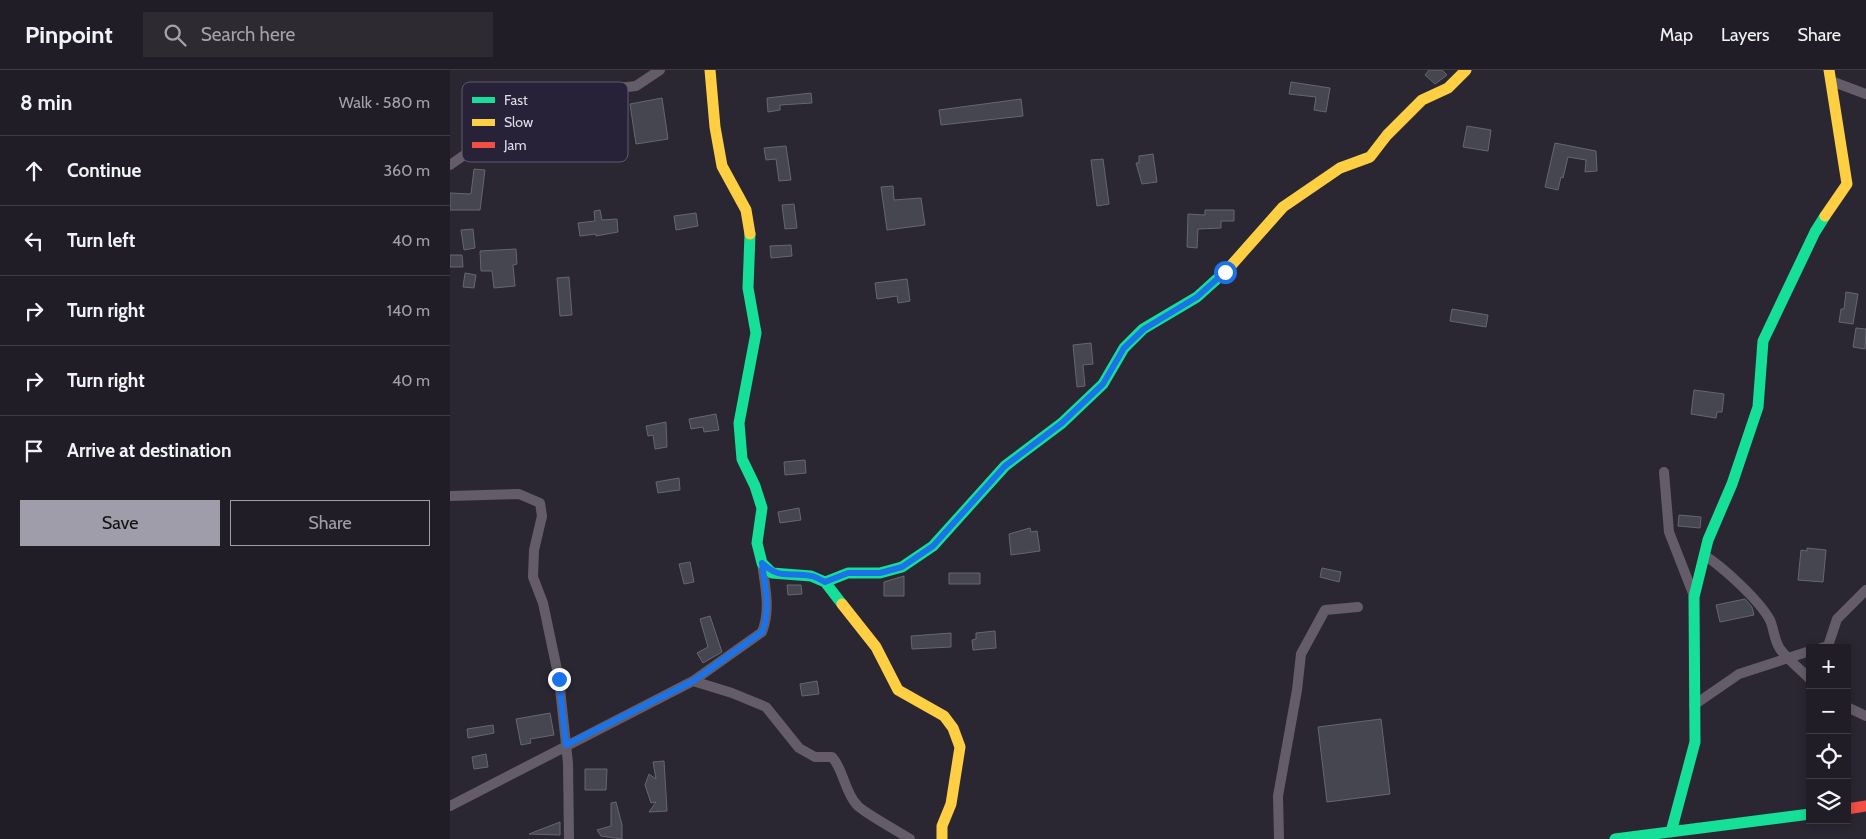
<!DOCTYPE html>
<html lang="en">
<head>
<meta charset="utf-8">
<style>
  :root { --surface:#201d26; --page:#2d2a32; --text:#f1f3f6; --muted:#a2a2a7; --line:#3d3b43; --accent:#a09daa }
  body { margin:0; font-family:Cabin,sans-serif; background:var(--page); color:var(--text) }
  .controls { position:absolute; right:15px; bottom:15px; display:grid; overflow:hidden; border-radius:0px; box-shadow:0 2px 8px #0003 }
  .controls button { width:45px; height:45px; display:grid; place-items:center; padding:0; border:0; border-bottom:1px solid var(--line); background:var(--surface); color:var(--text); font:25px sans-serif }
  .stop { position:absolute; width:15px; height:15px; margin:-11px; border:4px solid #1a73e8; border-radius:50%; background:#fff }
  .stop.end { background:#1a73e8; border-color:#fff; box-shadow:0 1px 5px #0008 }
  .list { margin:0; padding:0; list-style:none }
  h2 { display:flex; justify-content:space-between; align-items:center; height:65px; margin:0; padding:0 20px; font-size:21px }
  h2 small { font-size:16px; font-weight:400; color:var(--muted) }
  .list li { display:grid; grid-template-columns:32px 1fr auto; gap:15px; align-items:center; box-sizing:border-box; height:70px; padding:0 20px; border-top:1px solid var(--line) }
  .list b { display:block; font-size:19px; white-space:nowrap }
  .list em { font-size:16px; font-style:normal; color:var(--muted) }
  .actions { display:flex; gap:10px; padding:15px 20px }
  .actions a { flex:1; padding:11px 0; border:1px solid var(--accent); border-radius:0px; text-align:center; font-size:18px; color:var(--accent) }
  .actions .main { background:var(--accent); color:#111 }
  .icon { flex:none; width:28px; height:28px; fill:none; stroke:currentColor; stroke-width:2; stroke-linecap:round; stroke-linejoin:round }
  .map { position:relative; flex:none; width:1416px; height:769px; overflow:hidden }
  header { display:flex; align-items:center; gap:30px; box-sizing:border-box; height:70px; padding:0 25px; background:var(--surface); border-bottom:1px solid var(--line) }
  header strong { font-size:24px }
  nav { display:flex; gap:28px; margin-inline-start:auto; font-size:18px }
  .search { width:350px; height:45px; background:var(--page); display:flex; align-items:center; gap:12px; box-sizing:border-box; padding:0 18px; border-radius:0px; color:var(--muted); font-size:19px }
  main { display:flex }
  aside { flex:1; background:var(--surface) }
  .map>svg:first-child { display:block }
</style>
</head>
<body>
<header>
<strong>Pinpoint</strong>
<div class="search"><svg class="icon" aria-label="search" viewBox="0 0 24 24"><circle cx="10" cy="10" r="6"/><path d="M15 15l6 6"/></svg>Search here</div>
<nav><a>Map</a><a>Layers</a><a>Share</a></nav>
</header>
<main>
<aside>
<h2>8 min<small>Walk · 580 m</small></h2>
<ul class="list">
<li><svg class="icon" aria-label="ahead" viewBox="0 0 24 24"><path d="M12 20V5M6 11l6-6 6 6"/></svg><div><b>Continue</b></div><em>360 m</em></li>
<li><svg class="icon" aria-label="left" viewBox="0 0 24 24"><path d="M17 20v-9H6M10 6l-5 5 5 5"/></svg><div><b>Turn left</b></div><em>40 m</em></li>
<li><svg class="icon" aria-label="right" viewBox="0 0 24 24"><path d="M7 20v-9h11M14 6l5 5-5 5"/></svg><div><b>Turn right</b></div><em>140 m</em></li>
<li><svg class="icon" aria-label="right" viewBox="0 0 24 24"><path d="M7 20v-9h11M14 6l5 5-5 5"/></svg><div><b>Turn right</b></div><em>40 m</em></li>
<li><svg class="icon" aria-label="arrive" viewBox="0 0 24 24"><path d="M6 21V4h12l-3 4 3 4H6"/></svg><div><b>Arrive at destination</b></div></li>
</ul>
<div class="actions"><a class="main">Save</a><a>Share</a></div>
</aside>
<div class="map">
<svg width="1416" height="769" viewBox="0 0 1416 769">
  <rect width="100%" height="100%" fill="#2a2733"/>
  <path fill="#464650" stroke="#666670" d="M979,0h13l5,5 -12,9 -10,-9z
    M841,12l39,6 -4,24 -12,-2 2,-13 -27,-3z
    M361,23l1,10 -32,2v5l-12,2 -1,-14z
    M212,28l6,41 -32,5 -6,-40z
    M571,29l2,17 -82,9 -2,-15z
    M1017,56l24,4 -3,21 -25,-4z
    M1105,73l41,8 1,20 -12,1 1,-12 -18,-3 -5,21 -2,-1 -3,13 -13,-3z
    M336,76l5,34 -12,1 -3,-22 -10,1 -2,-12z
    M703,84l4,28 -15,2 -6,-21h3v-7z
    M653,89l6,45 -12,2 -6,-46z
    M24,99l11,1 -5,40h-30v-17l21,1z
    M443,116l1,14 27,-2 4,27 -38,5 -6,-43z
    M344,134l3,24 -12,1 -3,-24z
    M150,140l2,10 15,-1 1,13 -22,4v-2l-16,2 -2,-13 17,-2 -1,-10z
    M755,140h29v11h-13v7l-23,1 -1,19 -10,-1 1,-33 17,1z
    M246,143l2,13 -22,4 -2,-14z
    M23,159l2,19 -11,2 -3,-20z
    M341,175l1,11 -21,2 -1,-12z
    M66,179l1,15 -4,1 2,21 -21,2 -2,-17h-11l-1,-20z
    M0,185h12l1,12h-13z
    M15,203l11,2 -2,13 -11,-1z
    M119,207l3,38 -12,1 -3,-38z
    M457,209l3,22 -12,2 -1,-7 -20,3 -2,-16z
    M1396,222l12,2 -5,30 -14,-2 2,-13h3z
    M1002,239l36,6 -2,12 -36,-6z
    M1406,258l10,1 -1,20 -12,-2z
    M641,273l2,21 -10,1 2,21 -8,1 -4,-42z
    M1244,320l30,4 -2,18h-5l-1,6 -25,-4z
    M266,344l3,16 -15,2 -1,-5 -12,2 -2,-10z
    M216,352l1,25 -12,2 -2,-14 -5,1 -2,-10z
    M355,390l1,13 -21,2 -1,-13z
    M229,408l1,12 -22,3 -2,-11z
    M349,438l2,12 -21,3 -2,-11z
    M1229,445l22,2 -1,11 -22,-2z
    M580,458l1,4 6,-1 3,20 -29,4 -2,-21z
    M1357,478l19,2 -3,32 -25,-2 3,-30 6,1z
    M240,492l4,20 -10,2 -5,-20z
    M872,498l19,4 -2,10 -19,-5z
    M499,503h31v11h-31z
    M454,506v20h-20v-14z
    M337,515h14l1,9 -14,1z
    M1295,529l7,8 2,8 -34,7 -4,-17z
    M260,546l12,36 -19,11 -6,-10 11,-6 -8,-28z
    M545,561l1,17 -23,2 -1,-10 4,-1v-6z
    M501,563v14l-39,2 -1,-13z
    M367,611l2,13 -17,2 -2,-12z
    M100,643l4,22 -24,4 1,4 -10,2 -5,-26z
    M931,649l9,75 -63,8 -9,-75z
    M43,655l1,8 -26,5 -1,-9z
    M36,684l2,13 -14,2 -2,-12z
    M214,691l3,50 -18,1 7,-10 -5,1 -6,-18 4,-11 7,5 -3,-17z
    M135,699h22l-1,21h-21z
    M166,732l6,23v14l-21,-3 -4,-6 14,-4v-23z
    M110,752v13l-31,-1z"/>
  <g fill="none" stroke-linecap="round" stroke-linejoin="round">
    <path stroke="#645d69" stroke-width="10" d="M1381,11l35,13
      M0,95l20,-14 86,-46 37,-14 43,-5 24,-16
      M1214,402l5,60 25,64
      M0,426l69,-2 21,9 2,13 -8,34 -1,27 10,26 16,76 9,84 1,76
      M1254,485c19,12 55,45 66,65 4,9 4,20 10,29 8,11 20,20 30,30
      M1371,578l7,-2 9,-27 29,-29
      M243,611l39,12 34,14 33,41 16,9h17c12,13 12,34 25,48 7,8 41,26 53,34
      M1244,635l45,-31 71,-23
      M1397,637l19,9
      M0,736l243,-125 69,-49c9,-22 3,-46 0,-69
      M829,769l-1,-43 19,-106 4,-36 24,-44 33,-3"/>
    <path stroke="#16e098" stroke-width="11" d="M300,164l-2,54 8,45 -17,90 3,36 13,27 7,22 -5,35 5,20 10,10 39,3 14,6 17,22
      M375,512l23,-9h32l22,-6 31,-21 72,-80 57,-43 41,-39 21,-36 19,-19 54,-32 31,-28
      M1221,762l24,-90 -1,-145 14,-57 24,-56 26,-77 5,-66 52,-109 10,-16
      M1165,769l195,-25"/>
    <path stroke="#ffcf43" stroke-width="11" d="M260,0l5,57 7,39 24,44 4,24
      M1375,146l22,-32 -18,-114
      M778,199l55,-62 57,-39 30,-11 17,-22 35,-35 26,-12 18,-18
      M392,534l34,43 22,43 46,26 9,12 7,19 -9,57 -9,22v13"/>
    <path stroke="#f24e42" stroke-width="11" d="M1397,739l19,-3"/>
  </g>
  <g fill="none" stroke-linecap="round" stroke-linejoin="round">
    <path stroke="#1a73e8" stroke-width="6" d="M109,609l7,66 127,-64 69,-49c9,-22 3,-46 0,-69 19,18 28,8 49,13 4,0 10,4 14,6l23,-9h32l22,-6 31,-21 72,-80 57,-43 41,-39 21,-36 20,-19 53,-32 28,-25"/>
  </g>
  <rect x="12" y="12" width="166" height="80" rx="8" fill="#282238" stroke="#5f5a6d" stroke-width="1"/>
  <rect x="22" y="27" width="23" height="6" fill="#16e098"/>
  <rect x="22" y="49" width="23" height="7" fill="#ffcf43"/>
  <rect x="22" y="72" width="23" height="6" fill="#f24e42"/>
  <g font-size="14" fill="#dfdcea">
    <text x="54" y="35">Fast</text>
    <text x="54" y="57">Slow</text>
    <text x="54" y="80">Jam</text>
  </g>
</svg>
<div class="controls">
<button>+</button>
<button>−</button>
<button><svg class="icon" aria-label="locate" viewBox="0 0 24 24"><circle cx="12" cy="12" r="6"/><path d="M12 2v4M12 18v4M2 12h4M18 12h4"/></svg></button>
<button><svg class="icon" aria-label="layers" viewBox="0 0 24 24"><path d="M12 4l9 5-9 5-9-5zM3 14l9 5 9-5"/></svg></button>
</div>
<div class="stop" style="left:775px;top:202px"></div>
<div class="stop end" style="left:109px;top:609px"></div>
</div>
</main>
</body>
</html>
